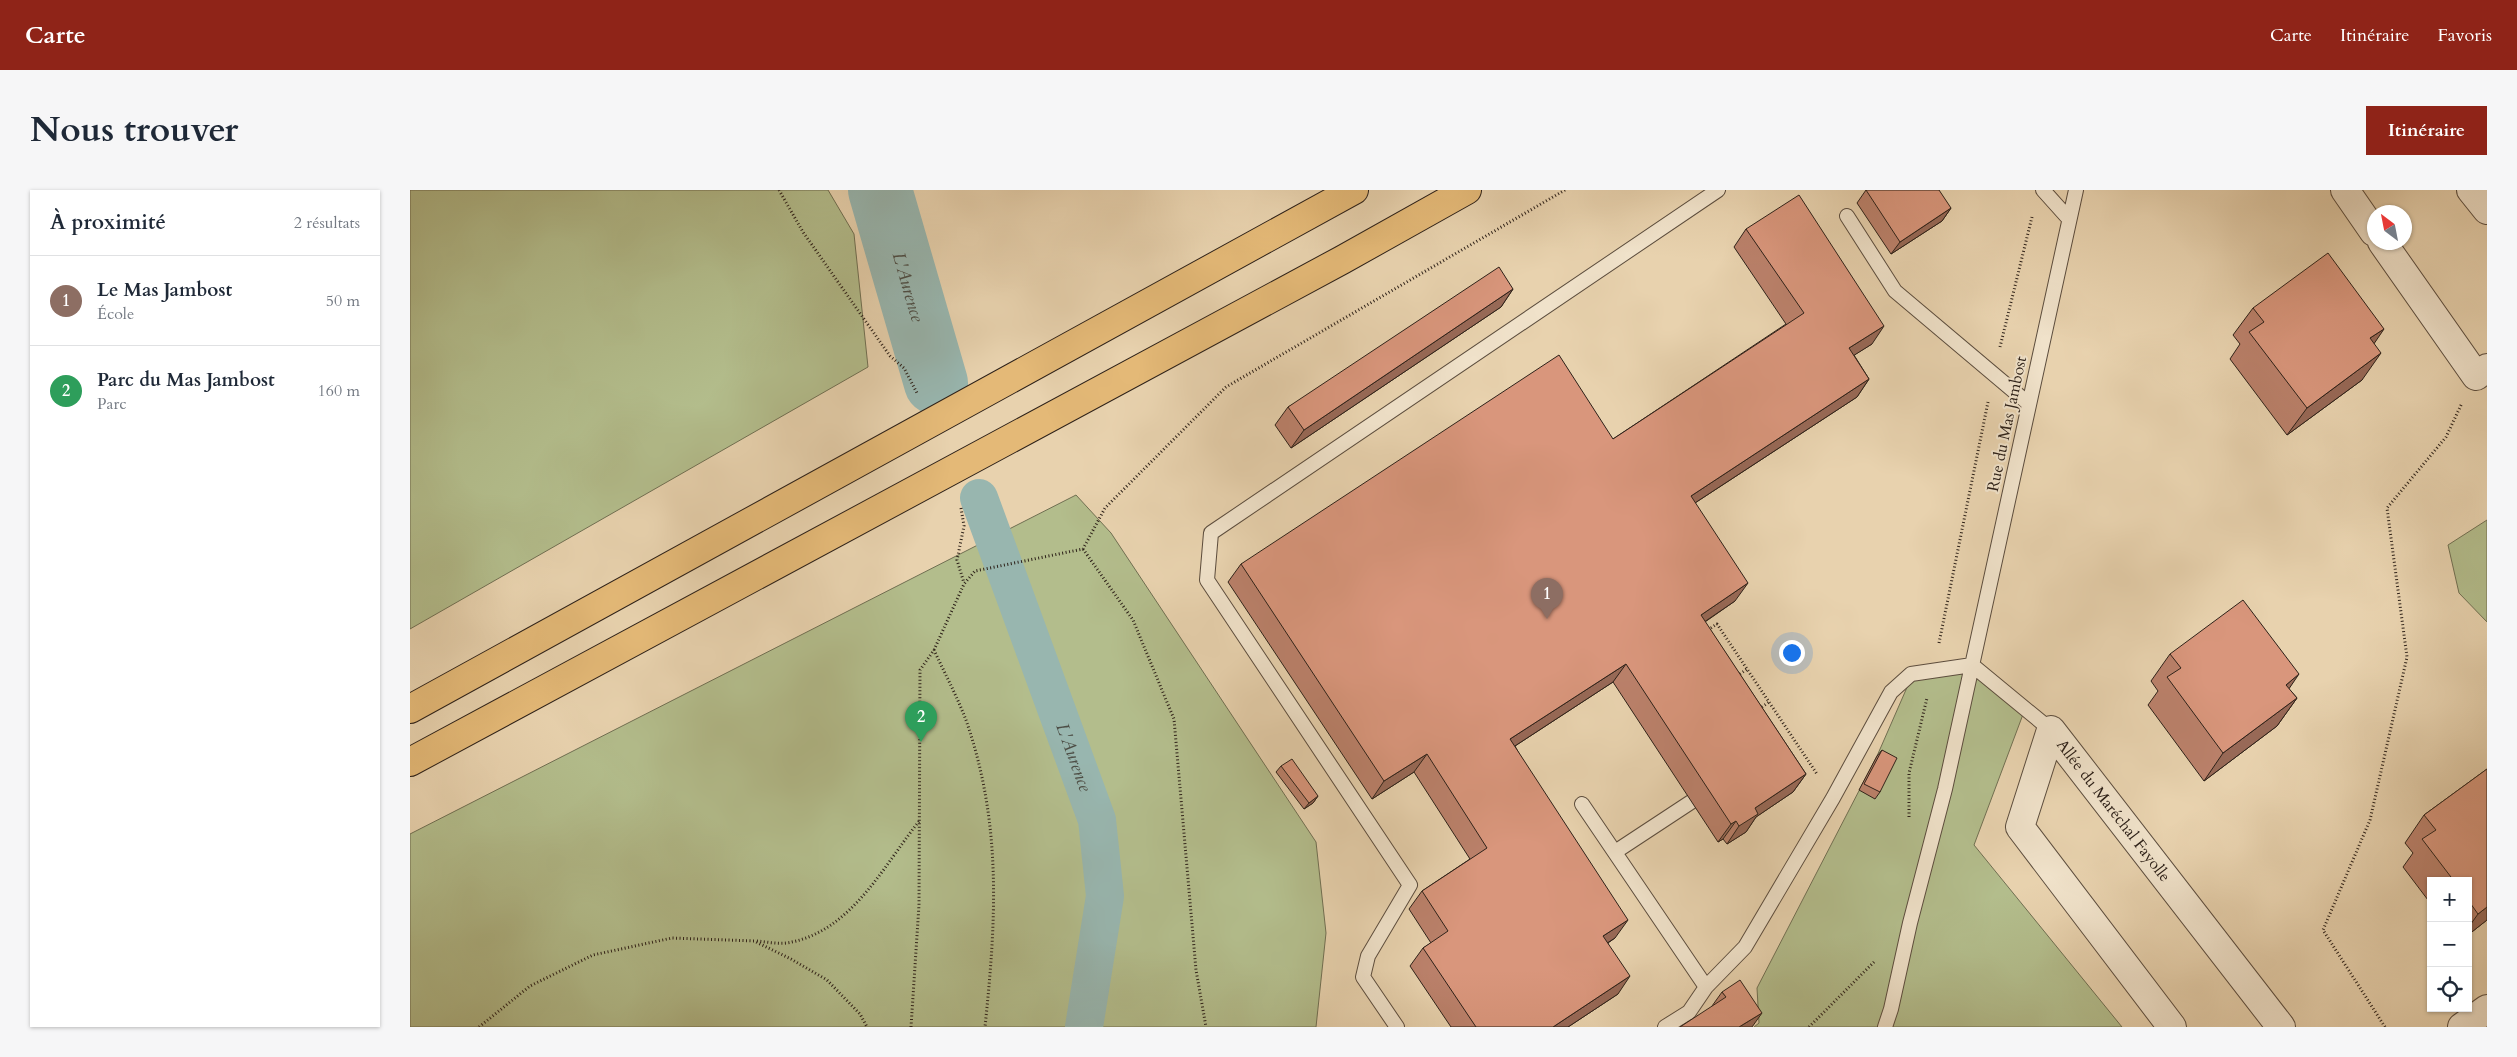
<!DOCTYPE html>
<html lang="fr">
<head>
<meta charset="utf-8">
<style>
  :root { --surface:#fff; --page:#f6f6f7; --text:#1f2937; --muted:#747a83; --line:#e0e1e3; --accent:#8f2418 }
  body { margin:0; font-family:Cardo,serif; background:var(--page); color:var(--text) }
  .controls { position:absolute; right:15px; bottom:15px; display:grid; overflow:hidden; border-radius:0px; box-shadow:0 1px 4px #0004 }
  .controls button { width:45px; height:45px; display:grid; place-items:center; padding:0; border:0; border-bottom:1px solid var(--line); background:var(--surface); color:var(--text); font:25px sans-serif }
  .compass { position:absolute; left:1957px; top:15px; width:45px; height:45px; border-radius:50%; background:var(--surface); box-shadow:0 1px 4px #0004; rotate:328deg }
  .you { position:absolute; left:1381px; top:462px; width:18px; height:18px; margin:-12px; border:4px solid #fff; border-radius:50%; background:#1a73e8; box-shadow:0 0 0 8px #1a73e833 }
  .badge { display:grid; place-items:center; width:32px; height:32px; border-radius:50%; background:var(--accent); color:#fff; font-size:16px; font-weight:700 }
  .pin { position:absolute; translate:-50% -41px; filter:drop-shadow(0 1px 2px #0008) }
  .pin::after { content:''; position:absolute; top:26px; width:18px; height:15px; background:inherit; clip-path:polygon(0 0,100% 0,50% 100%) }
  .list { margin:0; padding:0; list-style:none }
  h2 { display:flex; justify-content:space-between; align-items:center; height:65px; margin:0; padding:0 20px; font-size:21px }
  h2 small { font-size:16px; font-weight:400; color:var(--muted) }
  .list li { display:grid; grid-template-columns:32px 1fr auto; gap:15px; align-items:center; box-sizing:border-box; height:90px; padding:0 20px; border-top:1px solid var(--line) }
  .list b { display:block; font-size:19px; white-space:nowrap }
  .list p { margin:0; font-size:16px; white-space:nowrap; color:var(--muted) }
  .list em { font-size:16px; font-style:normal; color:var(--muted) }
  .icon { flex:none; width:28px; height:28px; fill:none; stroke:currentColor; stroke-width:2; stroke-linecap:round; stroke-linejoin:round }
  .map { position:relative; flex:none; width:2077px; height:837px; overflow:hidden; border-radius:0px }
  header { display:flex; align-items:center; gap:30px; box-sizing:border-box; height:70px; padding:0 25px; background:var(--accent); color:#fff }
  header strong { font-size:24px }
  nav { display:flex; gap:28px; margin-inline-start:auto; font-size:18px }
  .intro { display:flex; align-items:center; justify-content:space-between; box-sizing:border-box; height:120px; padding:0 30px }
  h1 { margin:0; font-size:35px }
  .button { padding:12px 22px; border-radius:0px; background:var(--accent); color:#fff; font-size:18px; font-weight:700 }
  main { display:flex; gap:30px; padding:0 30px }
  aside { flex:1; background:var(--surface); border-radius:0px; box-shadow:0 1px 4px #0004 }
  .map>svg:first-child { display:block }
</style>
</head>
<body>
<header>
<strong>Carte</strong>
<nav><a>Carte</a><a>Itinéraire</a><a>Favoris</a></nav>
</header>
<div class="intro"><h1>Nous trouver</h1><a class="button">Itinéraire</a></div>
<main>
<aside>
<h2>À proximité<small>2 résultats</small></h2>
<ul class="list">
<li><span class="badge" style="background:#8d6e63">1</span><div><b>Le Mas Jambost</b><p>École</p></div><em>50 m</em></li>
<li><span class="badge" style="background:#2e9e5b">2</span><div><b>Parc du Mas Jambost</b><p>Parc</p></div><em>160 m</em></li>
</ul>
</aside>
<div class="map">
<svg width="2077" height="837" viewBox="0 0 2077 837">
  <rect width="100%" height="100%" fill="#e8d2ae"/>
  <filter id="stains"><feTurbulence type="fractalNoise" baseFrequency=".004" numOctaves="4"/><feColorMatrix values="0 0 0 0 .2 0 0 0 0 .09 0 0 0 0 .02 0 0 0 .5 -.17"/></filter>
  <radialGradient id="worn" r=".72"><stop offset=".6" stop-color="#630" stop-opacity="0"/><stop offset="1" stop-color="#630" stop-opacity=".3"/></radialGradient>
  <path fill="#b3bd8c" stroke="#706f52" d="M0,0h418l26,44 14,133 -458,262z
    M666,305l35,38 205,309 10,91 -10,94h-906v-193z
    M2077,330v102l-28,-29 -11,-48z
    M1562,475l53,44 -51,136 148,182h-368l5,-4 -2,-35 120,-232 35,-80z"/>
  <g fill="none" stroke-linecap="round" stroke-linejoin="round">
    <path stroke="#98b6af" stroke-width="38" id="s1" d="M569,308l118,322 8,76 -21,131"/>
    <path stroke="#98b6af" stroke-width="64" id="s2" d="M470,0l56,193"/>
    <g stroke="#5c4d3e" stroke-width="16">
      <path id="lane" d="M1633,0l26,29
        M1437,26l48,75 134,113
        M1172,614l124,183
        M1205,662l76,-50
        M987,837l-34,-50 5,-21 42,-71 -203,-305 4,-47 507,-343
        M1255,837l24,-15 17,-25 39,-40 88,-149 58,-106 20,-18 61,-9 79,65
        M1475,837l6,-18 19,-86 35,-134 131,-599"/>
    </g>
    <g stroke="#5c4d3e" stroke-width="30">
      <g id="street">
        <path d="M1935,0l29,42"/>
        <path d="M2061,0l16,20"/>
        <path d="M1972,52l94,134 11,-8"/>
        <path id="s3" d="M1762,837l-152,-200 31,-97 230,297"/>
        <path d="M2052,837l25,-18"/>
      </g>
    </g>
    <g stroke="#2d2119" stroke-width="30">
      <path id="highway" d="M0,519l944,-519
        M0,572l932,-502 125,-70"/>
    </g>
    <path stroke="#2d2119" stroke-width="3" stroke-dasharray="1 2.5" stroke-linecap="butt" d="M369,0l24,42 87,124 14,12 13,25
      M1590,157l32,-130
      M551,318l3,18 -7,34 7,23
      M673,359l50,71 41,99 22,251 10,57
      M1298,440l9,-6 100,150
      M1529,453l49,-241
      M524,460l30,-66 11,-13 108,-22 22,-41 121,-121 339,-197
      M1327,486l10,-7
      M1349,519l10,-7
      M1499,627v-44l18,-75
      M347,751c11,1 24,4 35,1 61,-13 92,-77 128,-122
      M69,837l51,-41 63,-31 79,-17 82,3 37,18 36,21 33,34 7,13
      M501,837l8,-122 1,-235 14,-20c11,24 24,48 33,73 35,103 29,198 18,304
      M1399,837l65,-65
      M1975,837l-62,-97 47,-110 37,-163 -20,-149 59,-71 16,-34"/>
    <use href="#lane" stroke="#f0e2ca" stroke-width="14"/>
    <use href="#street" stroke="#f0e2ca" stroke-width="28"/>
    <use href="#highway" stroke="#e4b977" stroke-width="28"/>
  </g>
  <path fill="#bb816b" stroke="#2d2119" d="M1456,0l85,18 -9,13 -51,33 -34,-51z
    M1336,39l126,115 -18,11 15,24 -12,18 -162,106 40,98 -30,21 101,152 -13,18 -37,25 -10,15 -19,12 -4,-5 -5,3 -105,-160 -98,64 100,192 -7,5 10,51 -50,33h-117l-41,-61 13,-18 8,-5 -22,-34 13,-18 48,-32 -56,-87 -42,27 -144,-217 13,-18 372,-125 173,-115 -52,-77z
    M1103,99l-12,18 -210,141 -16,-23 13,-18z
    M1843,118l121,35 -12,37 -75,55 -57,-76 10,-15 -7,-9z
    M1760,464l119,35 8,9 -20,28 -73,55 -56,-76 10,-14 -7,-10z
    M1472,560l-2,42 -5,7 -16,-9 18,-34z
    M871,576l37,30 -5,7 -9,6 -28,-37z
    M2077,579v151l-19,15v-54h-37v23l-28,-37 10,-14 -8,-10 19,-28z
    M1312,802l30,35 -40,-21z"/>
  <path fill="#986957" stroke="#2d2119" d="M1541,18l-9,13 -51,33 9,-12z
    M1103,99l-12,18 -210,141 13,-18z
    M1474,136l-12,18 -35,22 12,-18z
    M1974,139l-19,28 5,-19z
    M1971,163l-19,27 -75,55 20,-27z
    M1459,189l-12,18 -179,117 13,-18z
    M1338,393l-13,18 -47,32 13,-18z
    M1216,474l-13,18 -115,75 12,-18z
    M1889,484l-19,28 6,-17z
    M1887,508l-20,28 -73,55 19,-28z
    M1017,564l-13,18 -42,27 12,-18z
    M1396,584l-13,18 -37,25 -10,15 -19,12 12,-18 16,-18z
    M908,606l-5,7 -9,6 5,-6z
    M1326,631l-13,18 -5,3 13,-18z
    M2077,717v13l-19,15v-7l10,-14z
    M1218,730l-13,18 -25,16 13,-18z
    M1220,786l-12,18 -50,33h-15z
    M1352,823l-10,14h-13z"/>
  <path fill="#d9967c" stroke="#2d2119" d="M1456,0h73l12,18 -51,34z
    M1389,5l85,131 -35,22 20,31 -178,117 57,87 -47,32 105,159 -51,34 3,6 -19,12 -3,-5 -5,3 -105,-160 -116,75 118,181 -25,16 27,40 -77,51h-77l-53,-79 25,-17 -26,-40 65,-43 -60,-94 -43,27 -143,-217 318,-209 54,84 191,-126 -58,-84z
    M1918,63l56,76 -14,9 11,15 -74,55 -58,-76 15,-10 -11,-14z
    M1089,77l14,22 -209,141 -16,-23z
    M1833,410l56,74 -13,11 11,13 -74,55 -56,-76 14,-9 -11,-14z
    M1472,560l15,8 -17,34 -16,-8z
    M882,569l26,37 -9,7 -28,-37z
    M2077,579v138l-9,7 -10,-14v-19h-14l-32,-42 14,-9 -12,-15z
    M1330,790l22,33 -23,14h-59l46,-30 -4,-5z"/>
  <g text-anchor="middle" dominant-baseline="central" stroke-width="4" stroke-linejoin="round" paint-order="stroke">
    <g font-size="16" fill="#2d2119" stroke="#f0e2ca">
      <text transform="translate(1597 234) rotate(-78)">Rue du Mas Jambost</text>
      <text stroke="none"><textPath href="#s3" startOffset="455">Allée du Maréchal Fayolle</textPath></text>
    </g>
    <g font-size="18" font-style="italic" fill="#4d4e46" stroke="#f0e2ca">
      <text stroke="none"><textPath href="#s2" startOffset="101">L'Aurence</textPath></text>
      <text stroke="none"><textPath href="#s1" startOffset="276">L'Aurence</textPath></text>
    </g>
  </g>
  <rect width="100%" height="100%" filter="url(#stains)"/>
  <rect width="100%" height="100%" fill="url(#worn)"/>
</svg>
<div class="controls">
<button>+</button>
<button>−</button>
<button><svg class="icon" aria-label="locate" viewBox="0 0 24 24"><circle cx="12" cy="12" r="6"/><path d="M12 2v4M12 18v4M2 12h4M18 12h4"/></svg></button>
</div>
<svg class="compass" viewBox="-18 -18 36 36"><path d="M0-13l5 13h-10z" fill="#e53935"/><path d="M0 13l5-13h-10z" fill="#747a83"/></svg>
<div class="you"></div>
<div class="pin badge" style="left:1137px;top:429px;background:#8d6e63">1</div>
<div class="pin badge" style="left:511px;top:552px;background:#2e9e5b">2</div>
</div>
</main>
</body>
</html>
